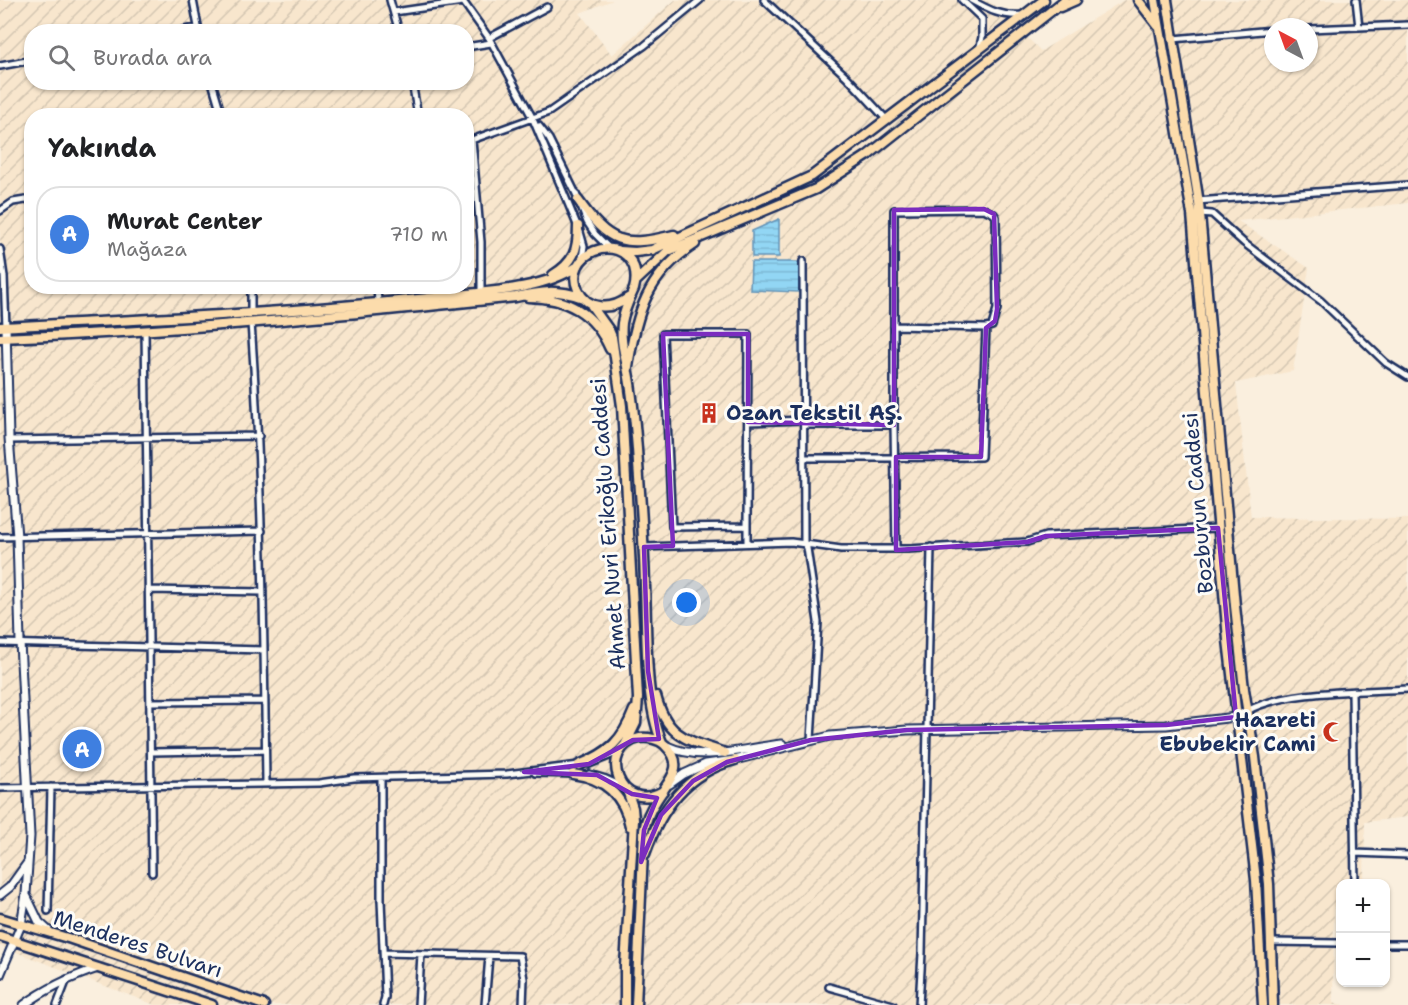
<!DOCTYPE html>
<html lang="tr">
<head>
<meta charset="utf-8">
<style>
  :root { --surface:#fff; --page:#f6f6f6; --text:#202124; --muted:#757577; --line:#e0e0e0; --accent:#0f766e }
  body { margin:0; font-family:"Shantell Sans",sans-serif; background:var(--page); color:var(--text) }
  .controls { position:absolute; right:18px; bottom:18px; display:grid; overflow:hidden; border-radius:12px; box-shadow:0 2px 4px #0004 }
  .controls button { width:54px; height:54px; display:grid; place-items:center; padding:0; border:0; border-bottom:2px solid var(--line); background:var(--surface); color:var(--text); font:30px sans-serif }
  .compass { position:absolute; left:1264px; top:18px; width:54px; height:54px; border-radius:50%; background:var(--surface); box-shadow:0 2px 4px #0004; rotate:319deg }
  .you { position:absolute; left:687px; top:603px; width:21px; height:21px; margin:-15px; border:4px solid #fff; border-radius:50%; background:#1a73e8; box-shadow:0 0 0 9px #1a73e833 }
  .badge { display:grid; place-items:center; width:39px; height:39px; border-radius:50%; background:var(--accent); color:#fff; font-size:20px; font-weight:700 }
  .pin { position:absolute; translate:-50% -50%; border:3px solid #fff; box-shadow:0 2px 6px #0006 }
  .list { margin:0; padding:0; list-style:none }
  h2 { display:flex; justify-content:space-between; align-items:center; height:78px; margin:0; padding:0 24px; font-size:26px }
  h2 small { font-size:20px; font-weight:400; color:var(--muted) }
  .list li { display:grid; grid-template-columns:39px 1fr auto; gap:18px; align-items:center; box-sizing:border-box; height:96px; margin:0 12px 12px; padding:0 12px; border:2px solid var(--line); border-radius:24px }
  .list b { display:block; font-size:22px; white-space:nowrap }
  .list p { margin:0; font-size:20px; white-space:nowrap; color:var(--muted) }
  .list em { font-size:20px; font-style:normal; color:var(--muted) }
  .icon { flex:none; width:33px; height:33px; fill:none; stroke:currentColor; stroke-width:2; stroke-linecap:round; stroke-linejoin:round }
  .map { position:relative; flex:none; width:1408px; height:1005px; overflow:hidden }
  .search { position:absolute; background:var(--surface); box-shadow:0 2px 4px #0004; left:24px; top:24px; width:450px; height:66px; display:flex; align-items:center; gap:15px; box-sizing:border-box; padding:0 21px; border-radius:24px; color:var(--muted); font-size:22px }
  .panel { position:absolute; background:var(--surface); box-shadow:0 2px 4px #0004; left:24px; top:108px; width:450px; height:186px; border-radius:24px }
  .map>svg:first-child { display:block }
</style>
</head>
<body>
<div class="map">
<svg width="1408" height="1005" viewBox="0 0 1408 1005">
  <defs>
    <pattern id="industrial-furrows" width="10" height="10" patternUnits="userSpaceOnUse" patternTransform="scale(1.5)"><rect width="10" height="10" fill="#f8e6cd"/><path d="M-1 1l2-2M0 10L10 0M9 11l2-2" fill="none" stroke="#d4c6b2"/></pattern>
    <pattern id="water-rules" width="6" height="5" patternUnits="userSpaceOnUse" patternTransform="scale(1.5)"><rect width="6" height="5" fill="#92d6f4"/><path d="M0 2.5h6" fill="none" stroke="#7db8d4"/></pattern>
  </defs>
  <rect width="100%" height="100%" fill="#faefde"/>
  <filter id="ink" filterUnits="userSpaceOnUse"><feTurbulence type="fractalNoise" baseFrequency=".0167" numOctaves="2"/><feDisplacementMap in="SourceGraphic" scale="12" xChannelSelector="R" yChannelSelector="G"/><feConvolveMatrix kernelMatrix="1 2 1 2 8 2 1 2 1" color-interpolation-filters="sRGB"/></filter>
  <g filter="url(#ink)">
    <path fill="url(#industrial-furrows)" fill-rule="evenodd" d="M0,0h613l-33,13 32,42 63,-55h309l9,4 48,47 83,-51h284v203l-170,18 71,47 -16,103 -57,12 15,134 157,2v298l-43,5 -1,61 -24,1v18l-6,5 -1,96 11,2h-1189l-155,-59zM1273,27h36v36h-36zM32,32h434v50h-434zM32,116h434v170h-434z"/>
    <path fill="url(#water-rules)" stroke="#6293b8" stroke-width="1.5" d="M779,219v38h-27v-26z
      M751,262h48v30l-49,-2z"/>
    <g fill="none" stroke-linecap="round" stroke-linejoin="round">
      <g stroke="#1b2f5e" stroke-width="10">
        <path id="minor" d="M193,0l6,32
          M390,0l9,32
          M462,0l27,38 43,79 48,115 4,14 -2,12
          M764,0l83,77 39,42
          M962,0l20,19v18l-3,13
          M971,0c18,10 31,17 52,15
          M1356,0l3,27
          M394,12l69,-10
          M1309,29l99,-4
          M176,32l22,-5
          M489,38l58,-31
          M1173,39l100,-9
          M466,47l25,-4
          M0,66l32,-6
          M212,82l10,34
          M412,82l6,34
          M539,126l10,13 27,55 11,28 8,12 14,14
          M472,140l9,102v49
          M466,142l83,-30 95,-66 56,-46
          M1197,201l211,-16
          M0,211l13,-9 19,-3
          M1200,213l12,1 32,29 77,58 65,62 22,14
          M0,249l4,27 2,51
          M803,261l1,282 3,5 11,74 -7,118
          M251,286v26
          M377,286l1,17
          M251,323c11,153 13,307 15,460
          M145,330l7,543
          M663,334h85l-1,192 -75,1z
          M748,422l56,-2
          M804,425h90v-215l90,-1 10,5 2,3 1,92 -5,17 -6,2 -92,-2
          M894,425l2,124
          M9,440l250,-4
          M804,458l177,-1 5,-129
          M747,526v17
          M0,537l262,-6
          M644,547l147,-5 50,7h67l119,-7 19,-6 172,-8
          M149,590l114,2
          M0,643l264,7
          M1352,692l3,192
          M150,702l115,-1
          M1247,711c40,-22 115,-19 161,-22
          M151,752l114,-2
          M589,764l30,-12
          M535,773l38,1
          M589,774l17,5 16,7
          M381,778v122l4,97 -2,8
          M0,788l319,-5 35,-5 153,-4 72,-9
          M1354,853l54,2
          M48,911l3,-124
          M1271,942l69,1
          M1386,944h22
          M383,953l137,3 4,23 -1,26
          M829,987l64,18
          M57,1005l10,-26
          M418,1005l3,-51
          M485,1005l4,-49
          M919,1005l3,-52 9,-406"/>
      </g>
      <g stroke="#1b2f5e" stroke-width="11">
        <path id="tertiary" d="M667,746c36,17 77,2 115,-2
          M670,784l14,-10 22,-10 29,-4 95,-24 77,-6 259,-5 70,-8 11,-6
          M0,895l10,-8 18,-25
          M27,897l12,25 11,10
          M0,975l21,-50 5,-31 4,-58 -10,-194 -3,-105 -8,-99 -3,-111
          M24,1005c23,-17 47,-28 74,-37"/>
      </g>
      <g stroke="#1b2f5e" stroke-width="13">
        <path id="primary" d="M1138,0l20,26
          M1155,0l37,214 36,426 28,240 7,125
          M1167,0l32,203 36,403 9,83 11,68 14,127 4,121
          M1060,7l16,-7
          M578,200c31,43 44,48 96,35
          M620,251l15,1 17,-2 160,-74 232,-176
          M553,275c21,-13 25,-25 25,-49
          M636,281l32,-30 148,-62 51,-33 198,-156
          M528,297c39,1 66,15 82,52
          M628,298c-16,12 -40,13 -50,-8 -16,-36 41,-60 56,-23 2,7 2,15 0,22 -5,11 -10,21 -12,34 -2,18 3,32 6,49 5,25 7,51 9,77 3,45 7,90 8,136 2,45 -1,116 17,157
          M591,305l18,25 3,7 10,69 16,292 -2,25 -11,22
          M0,327c146,-8 292,-14 437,-30 45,-5 104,-6 141,-31
          M0,338c172,-6 344,-23 516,-41 27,-6 41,-8 67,1
          M628,367c8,-53 19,-93 67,-123
          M656,696c11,42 32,44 69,57
          M579,765c31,-13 43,-24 55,-55
          M573,774c30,4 51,21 57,52
          M645,854c16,-46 41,-81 90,-94
          M0,918l71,21 193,66
          M0,936l212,69
          M625,1005v-39l9,-146 -1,-12 -6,-18
          M636,1005l8,-175c2,-10 6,-20 12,-29 11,-19 32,-34 9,-56 -6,-6 -17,-8 -25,-7 -45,10 -20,78 23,53"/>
      </g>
      <use href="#minor" stroke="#fdfcf7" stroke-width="5"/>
      <use href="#tertiary" stroke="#fdfcf7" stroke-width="7"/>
      <use href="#primary" stroke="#fcdcac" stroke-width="8"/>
    </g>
  </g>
  <path fill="none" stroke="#7b2cbf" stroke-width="4.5" stroke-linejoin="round" d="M984,209l10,5 3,95 -2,12 -9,7 -5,129h-85v93l131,-8 19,-6 172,-8 18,189 -70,8 -259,5 -96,10 -84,22 -34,19 -32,34 -20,47 3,-32 13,-32 -25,-4 -35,-19 -73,-3 65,-8 44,-24 26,-1 -11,-68 -4,-124 29,-1 -10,-212h85v88l146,3v-215z"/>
  <defs>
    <g id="building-bare" transform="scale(1.62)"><path d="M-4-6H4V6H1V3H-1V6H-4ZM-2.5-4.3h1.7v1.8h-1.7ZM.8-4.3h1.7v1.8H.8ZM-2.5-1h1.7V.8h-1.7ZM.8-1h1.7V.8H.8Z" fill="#c8321e" stroke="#fdfcf7" stroke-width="2.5" paint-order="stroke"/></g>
    <g id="mosque-bare" transform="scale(1.62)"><path d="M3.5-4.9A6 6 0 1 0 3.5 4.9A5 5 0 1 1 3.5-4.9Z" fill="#c8321e" stroke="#fdfcf7" stroke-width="2.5" paint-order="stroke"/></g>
  </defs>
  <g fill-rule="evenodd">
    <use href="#building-bare" x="709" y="413"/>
    <use href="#mosque-bare" x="1333" y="732"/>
  </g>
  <g text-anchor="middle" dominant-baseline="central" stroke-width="6" stroke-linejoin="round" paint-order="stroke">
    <g font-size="21" font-weight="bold" fill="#1b2f5e" stroke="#fdfcf7" text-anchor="start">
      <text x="726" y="413">Ozan Tekstil AŞ.</text>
      <text x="1316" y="720" text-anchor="end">Hazreti<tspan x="1316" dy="24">Ebubekir Cami</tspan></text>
    </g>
    <g font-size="21" fill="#1b2f5e" stroke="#fdfcf7">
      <text transform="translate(1198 503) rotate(-95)">Bozburun Caddesi</text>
      <text transform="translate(608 524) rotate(-94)">Ahmet Nuri Erikoğlu Caddesi</text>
      <text transform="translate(138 944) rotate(18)">Menderes Bulvarı</text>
    </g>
  </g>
</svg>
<div class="controls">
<button>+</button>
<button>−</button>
</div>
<svg class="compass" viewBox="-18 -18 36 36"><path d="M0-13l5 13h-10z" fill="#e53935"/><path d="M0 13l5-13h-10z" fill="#757577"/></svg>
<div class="you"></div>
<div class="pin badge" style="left:82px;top:749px;background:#3f7fe0">A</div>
<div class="search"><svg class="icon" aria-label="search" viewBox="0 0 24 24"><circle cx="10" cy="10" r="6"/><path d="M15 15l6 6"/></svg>Burada ara</div>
<section class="panel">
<h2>Yakında<small></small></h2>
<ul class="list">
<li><span class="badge" style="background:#3f7fe0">A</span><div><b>Murat Center</b><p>Mağaza</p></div><em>710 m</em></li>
</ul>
</section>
</div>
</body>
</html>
